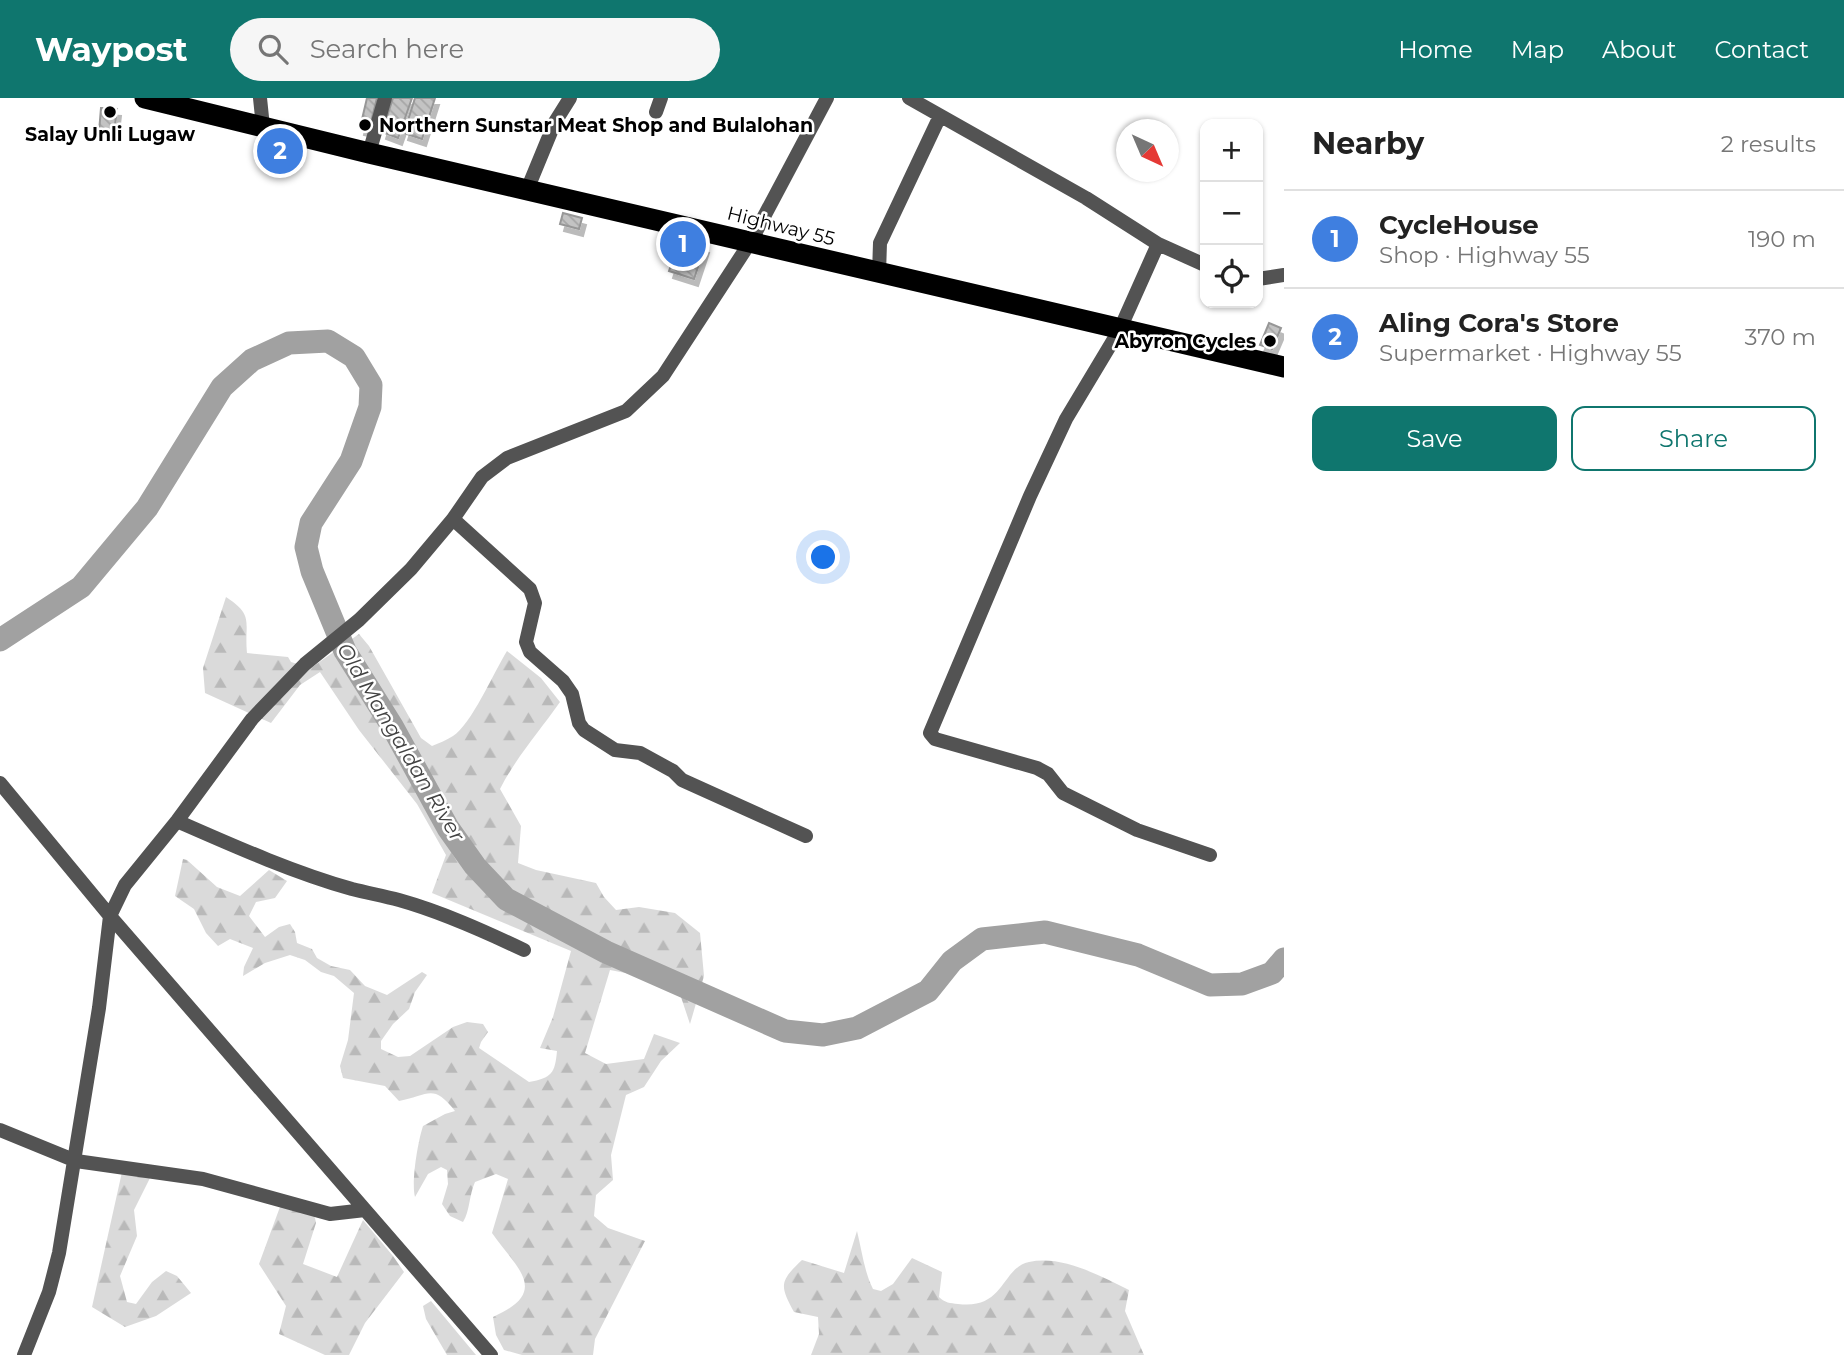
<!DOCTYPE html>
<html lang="en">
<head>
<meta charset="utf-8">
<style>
  :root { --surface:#fff; --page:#f6f6f6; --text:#222; --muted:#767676; --line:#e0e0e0; --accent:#0f766e }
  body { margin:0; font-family:Montserrat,sans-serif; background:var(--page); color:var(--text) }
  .controls { position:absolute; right:21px; top:21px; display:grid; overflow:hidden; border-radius:14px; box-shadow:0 2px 5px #0004 }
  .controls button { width:63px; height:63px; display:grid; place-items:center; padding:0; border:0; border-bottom:2px solid var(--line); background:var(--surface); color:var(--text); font:35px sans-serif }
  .compass { position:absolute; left:1116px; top:21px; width:63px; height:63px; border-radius:50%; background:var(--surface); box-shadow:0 2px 5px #0004; rotate:136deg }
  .you { position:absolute; left:824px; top:460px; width:24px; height:24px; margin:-18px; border:5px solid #fff; border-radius:50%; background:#1a73e8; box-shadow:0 0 0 10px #1a73e833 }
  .badge { display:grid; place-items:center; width:46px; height:46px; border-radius:50%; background:var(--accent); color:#fff; font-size:23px; font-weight:700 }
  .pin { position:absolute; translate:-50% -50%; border:4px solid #fff; box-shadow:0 2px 7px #0006 }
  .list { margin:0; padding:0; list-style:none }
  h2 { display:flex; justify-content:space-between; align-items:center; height:91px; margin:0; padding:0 28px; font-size:30px }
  h2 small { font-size:23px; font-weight:400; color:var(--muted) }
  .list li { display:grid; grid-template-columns:46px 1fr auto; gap:21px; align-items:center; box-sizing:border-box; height:98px; padding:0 28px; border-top:2px solid var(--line) }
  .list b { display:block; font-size:26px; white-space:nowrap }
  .list p { margin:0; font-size:23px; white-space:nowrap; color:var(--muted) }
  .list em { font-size:23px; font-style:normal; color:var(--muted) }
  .actions { display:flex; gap:14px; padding:21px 28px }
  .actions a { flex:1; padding:16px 0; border:2px solid var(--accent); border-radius:14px; text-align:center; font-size:24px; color:var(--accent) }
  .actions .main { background:var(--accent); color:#fff }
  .icon { flex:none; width:38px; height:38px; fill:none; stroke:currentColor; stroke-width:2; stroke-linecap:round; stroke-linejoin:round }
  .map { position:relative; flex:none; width:1284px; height:1257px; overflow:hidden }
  header { display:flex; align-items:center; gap:42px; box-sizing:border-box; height:98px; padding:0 35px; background:var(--accent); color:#fff }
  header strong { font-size:33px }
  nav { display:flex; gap:38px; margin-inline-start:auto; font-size:24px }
  .search { width:490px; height:63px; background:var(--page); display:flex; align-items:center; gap:18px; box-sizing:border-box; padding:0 24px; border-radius:38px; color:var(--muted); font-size:26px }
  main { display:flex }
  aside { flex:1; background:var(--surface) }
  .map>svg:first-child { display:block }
</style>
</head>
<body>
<header>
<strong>Waypost</strong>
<div class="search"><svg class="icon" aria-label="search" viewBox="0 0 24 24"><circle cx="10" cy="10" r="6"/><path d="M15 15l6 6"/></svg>Search here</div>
<nav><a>Home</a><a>Map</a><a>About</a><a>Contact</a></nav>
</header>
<main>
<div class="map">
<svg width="1284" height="1257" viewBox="0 0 1284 1257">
  <defs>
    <pattern id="forest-firs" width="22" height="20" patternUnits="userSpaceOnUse" patternTransform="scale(1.75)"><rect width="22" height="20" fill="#dadada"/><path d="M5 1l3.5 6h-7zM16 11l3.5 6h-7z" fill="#b9b9b9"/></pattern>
    <pattern id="building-back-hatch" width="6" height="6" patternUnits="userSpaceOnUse" patternTransform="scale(1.75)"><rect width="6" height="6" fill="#c3c3c3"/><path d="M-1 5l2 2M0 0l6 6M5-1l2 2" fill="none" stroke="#a6a6a6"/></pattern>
    <filter id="shadow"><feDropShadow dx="4" dy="7" stdDeviation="0" flood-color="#0004"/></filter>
  </defs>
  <rect width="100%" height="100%" fill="#fff"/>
  <path fill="url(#forest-firs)" d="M226,499c29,19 18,25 21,56l41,4 3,5 20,6 48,-34 10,12 52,92 11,8c7,-3 15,-6 21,-10 18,-11 41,-64 54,-85l34,27 19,24c-21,30 -43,54 -60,87l21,37 -3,37 18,7 60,13 8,14 12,13 23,-3 36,6 25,20 4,43 -14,48 -9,-27 -40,-21 -31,-6 -25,83 21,11 38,-5 10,-25 26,9 -19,18 -17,26 -18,8 -15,60 2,25 -17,15 -2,21 14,12 37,13 -50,98 -2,16h-71l-18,-5 -8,-15 -3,-18c58,-26 24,-48 -1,-84l16,-54 -12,-5 -21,8c-6,13 -5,29 -12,40l-13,-6 -8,-12 6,-20 -1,-14 -6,-3 -13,7 -13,23c-4,-15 3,-56 8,-71l22,-12 10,-3c-22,-28 -26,-16 -56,-10l-14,-15 -42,-8 -3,-12 8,-26 6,-47 -20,-17 -13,-4 -16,-12 -15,-5 -25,8 -22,13 1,-9 9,-19 -23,-9 -12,7 -12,-13 -12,-24 -19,-13 8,-37 4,1 30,27 23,9 29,-26 18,11 -12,17 -19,4 -7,14 16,21 14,-10 11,-3 5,8 2,11 15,6 5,9 14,8 19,4 15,16 22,9 35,-23 5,3 -12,17 -6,17 -16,15 -12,17v8l17,8 12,-1 43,-29 14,-5 16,2 5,8 -7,10 -2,6 50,34c23,-4 26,-9 28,-31l-17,-3 13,-31 18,-66 -139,-58 14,-38 -29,-51 -58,-74 -39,-58 -20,13 -29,38 -66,-30 -2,-25z
    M122,1074l28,6 -16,32 3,26 -17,40 7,26 9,2 16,-22 14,-11 11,5 14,17 -35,23 -31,11 -33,-20z
    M284,1098l28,8 4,19 -13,41 34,13 26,-57 30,36 11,16 -39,51 -16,32h-24l-46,-21 7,-28 -27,-42z
    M857,1133c5,20 7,40 16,58l8,2 12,-7 19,-26 30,14 -3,25c6,6 11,6 19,7 47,6 43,-36 71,-42 34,-7 71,14 100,28l-4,21 19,44h-333l8,-21 -1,-17 -24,-5c-15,-27 -14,-31 8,-52l42,13z
    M431,1203l45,54h-29l-21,-36 -3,-13z"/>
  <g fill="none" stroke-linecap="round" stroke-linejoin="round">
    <path stroke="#a1a1a1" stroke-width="23" d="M0,542l81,-53 66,-79 75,-121 30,-27 37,-17 39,-2 26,16 17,28 -1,22 -19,54 -40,62 -5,24 6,24 33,80 47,75 56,102 27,38 31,33 100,53 179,79 38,4 34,-7 71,-37 24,-30 30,-22 63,-7 93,23 72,30 32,-1 30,-11 12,-14"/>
  </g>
  <path fill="url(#building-back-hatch)" stroke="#979797" stroke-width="2" filter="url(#shadow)" d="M367,0h10l-8,32 -9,-2z
    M393,0h19l-14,40 -16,-6z
    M415,0h20l-13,41 -18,-6z
    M101,10l16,1 -3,24 -15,-1z
    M563,115l19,5 -3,11 -19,-5z
    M680,140l25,8 -11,33 -25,-8z
    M1269,225l12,5 -9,21 -12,-4z"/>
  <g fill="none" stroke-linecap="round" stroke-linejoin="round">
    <path stroke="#535353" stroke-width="14" d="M260,0l3,29
      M909,0l177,100 72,46 47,21
      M656,14l5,-14
      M369,55l16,-55
      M527,92l28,-68 15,-24
      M1158,146l-38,85 -54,90 -36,77 -100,237 5,6 102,29 11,6 15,19 74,37 73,25
      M879,175l1,-30 60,-127
      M1258,181l26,-4
      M453,421l77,70 5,14 -9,39 4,10 33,29 9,13 7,29 5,7 31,20 25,3 33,18 9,9 124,56
      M0,685l110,133 381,439
      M177,723c57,25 115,51 175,68 16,4 32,7 47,11 43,12 85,31 125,50
      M0,1032l76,31 127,18 127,35 35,-4
      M24,1257l25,-63 10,-39 40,-245 11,-92 15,-31 52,-64 75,-102 53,-55 54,-44 52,-51 42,-50 29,-42 25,-19 119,-47 37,-35 88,-135 76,-143"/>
    <path stroke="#000" stroke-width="21" d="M145,0l224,55 915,214"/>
  </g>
  <g fill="#000" stroke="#fff" stroke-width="2.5">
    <circle cx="110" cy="14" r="7"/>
    <circle cx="365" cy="27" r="7"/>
    <circle cx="1270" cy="243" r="7"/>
  </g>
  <g text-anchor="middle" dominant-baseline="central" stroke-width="5" stroke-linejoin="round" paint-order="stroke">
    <g font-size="19" font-weight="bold" fill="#000" stroke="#fff" text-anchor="start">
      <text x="379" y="27">Northern Sunstar Meat Shop and Bulalohan</text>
      <text x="110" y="36" text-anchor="middle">Salay Unli Lugaw</text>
      <text x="1256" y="243" text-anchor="end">Abyron Cycles</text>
    </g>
    <g font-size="19" fill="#000" stroke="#fff">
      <text transform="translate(781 128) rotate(14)">Highway 55</text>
    </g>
    <g font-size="21" font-style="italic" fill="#424242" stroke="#fff">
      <text transform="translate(401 644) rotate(59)">Old Mangaldan River</text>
    </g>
  </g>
</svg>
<div class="controls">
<button>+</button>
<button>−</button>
<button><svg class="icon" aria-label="locate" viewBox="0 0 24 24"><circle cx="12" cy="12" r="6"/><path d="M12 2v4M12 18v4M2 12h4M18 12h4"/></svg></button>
</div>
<svg class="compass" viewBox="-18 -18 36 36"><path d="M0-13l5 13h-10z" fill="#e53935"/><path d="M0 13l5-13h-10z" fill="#767676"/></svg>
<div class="you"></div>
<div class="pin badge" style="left:683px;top:146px;background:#3f7fe0">1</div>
<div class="pin badge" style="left:280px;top:53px;background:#3f7fe0">2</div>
</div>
<aside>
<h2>Nearby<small>2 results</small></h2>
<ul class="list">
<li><span class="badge" style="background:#3f7fe0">1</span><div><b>CycleHouse</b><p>Shop · Highway 55</p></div><em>190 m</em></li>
<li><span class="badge" style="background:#3f7fe0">2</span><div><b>Aling Cora's Store</b><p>Supermarket · Highway 55</p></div><em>370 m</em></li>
</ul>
<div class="actions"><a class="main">Save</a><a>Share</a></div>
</aside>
</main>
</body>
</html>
